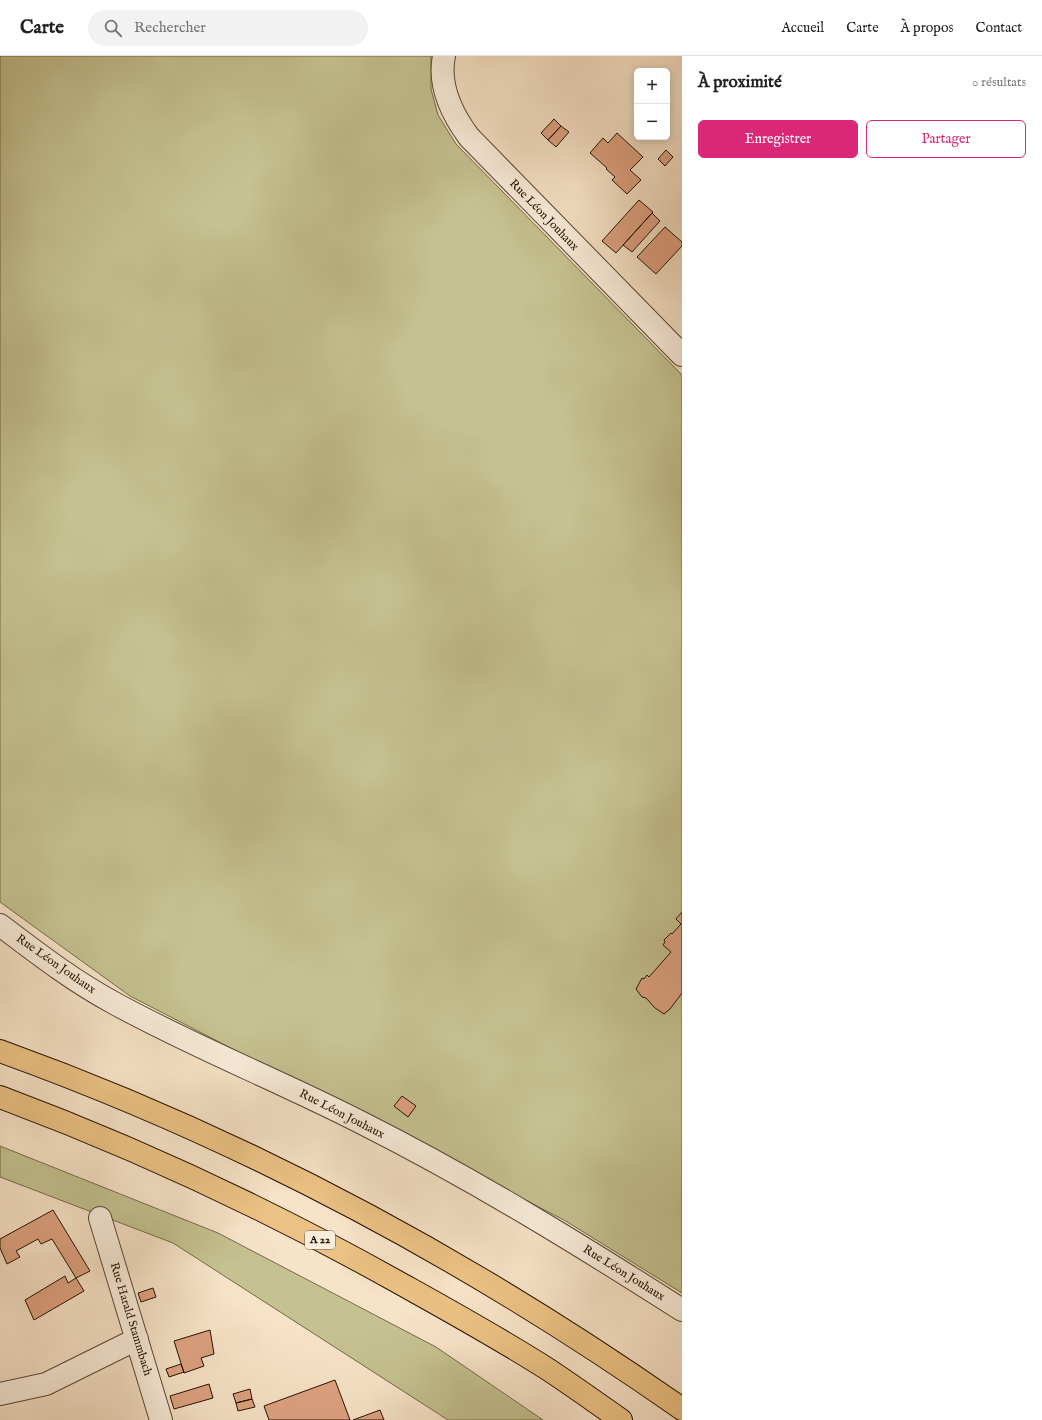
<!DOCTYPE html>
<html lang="fr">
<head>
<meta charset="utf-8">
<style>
  :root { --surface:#fff; --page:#f2f2f2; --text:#222; --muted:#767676; --line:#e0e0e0; --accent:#db2777 }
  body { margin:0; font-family:"IM FELL English",serif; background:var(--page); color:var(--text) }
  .controls { position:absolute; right:12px; top:12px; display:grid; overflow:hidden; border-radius:6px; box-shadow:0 2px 10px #0003 }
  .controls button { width:36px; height:36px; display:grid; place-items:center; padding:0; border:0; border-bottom:1px solid var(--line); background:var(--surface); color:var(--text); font:20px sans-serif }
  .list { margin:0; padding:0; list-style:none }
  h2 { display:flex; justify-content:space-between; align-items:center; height:52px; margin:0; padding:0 16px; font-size:17px }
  h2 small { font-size:13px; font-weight:400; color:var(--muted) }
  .actions { display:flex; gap:8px; padding:12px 16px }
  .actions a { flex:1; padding:9px 0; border:1px solid var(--accent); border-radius:6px; text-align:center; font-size:14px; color:var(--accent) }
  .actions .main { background:var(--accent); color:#fff }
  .icon { flex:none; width:22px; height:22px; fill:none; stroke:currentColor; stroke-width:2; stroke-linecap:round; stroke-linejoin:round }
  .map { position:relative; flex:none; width:682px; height:1364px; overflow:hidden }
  header { display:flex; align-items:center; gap:24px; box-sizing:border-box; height:56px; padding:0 20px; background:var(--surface); border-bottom:1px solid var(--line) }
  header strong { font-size:19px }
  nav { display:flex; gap:22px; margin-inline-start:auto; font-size:14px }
  .search { width:280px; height:36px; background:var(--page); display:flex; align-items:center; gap:10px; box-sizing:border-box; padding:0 14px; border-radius:22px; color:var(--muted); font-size:15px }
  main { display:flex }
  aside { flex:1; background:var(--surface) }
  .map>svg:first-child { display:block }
</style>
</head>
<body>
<header>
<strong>Carte</strong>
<div class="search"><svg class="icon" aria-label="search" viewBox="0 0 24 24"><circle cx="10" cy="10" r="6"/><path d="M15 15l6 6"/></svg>Rechercher</div>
<nav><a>Accueil</a><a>Carte</a><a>À propos</a><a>Contact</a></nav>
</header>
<main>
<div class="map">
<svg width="682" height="1364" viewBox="0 0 682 1364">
  <rect width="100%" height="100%" fill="#f7e3c8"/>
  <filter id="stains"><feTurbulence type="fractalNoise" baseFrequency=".005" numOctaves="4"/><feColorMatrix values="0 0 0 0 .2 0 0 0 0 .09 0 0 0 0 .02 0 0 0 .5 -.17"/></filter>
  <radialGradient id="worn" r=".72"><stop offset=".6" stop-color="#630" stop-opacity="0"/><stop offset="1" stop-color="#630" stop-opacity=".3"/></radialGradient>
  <path fill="#c5c190" stroke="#756a4a" d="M0,0h431v33l7,26 18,29 226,231v918l-118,-73 -434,-224 -130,-94z
    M0,1090l218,87 218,114 107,73h-95l-275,-177 -173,-66z"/>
  <path fill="#dea281" stroke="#251303" d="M554,63l7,7 -13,14 -7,-7z
    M561,70l8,6 -13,15 -8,-7z
    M617,77l26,24 -13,13 11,10 -14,14 -15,-14 3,-3 -9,-8 1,-1 -17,-15 13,-15 5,5z
    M666,94l7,7 -8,9 -7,-7z
    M639,144l14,12 -37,41 -14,-12z
    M652,157l8,8 -28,31 -9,-7z
    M665,171l17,15v4l-26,28 -19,-17z
    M682,856v81l-12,16 -6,5 -9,-6 -9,-10 -4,-1 -6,-8 6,-11 2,1 3,-4 2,2 22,-25 -8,-7 2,-3 -1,-2 7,-7 1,1 9,-10 -5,-5z
    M402,1040l14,10 -8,11 -14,-11z
    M53,1154l37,61 -14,7 -24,-39 -11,5 -3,-5 -22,12 4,6 -13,7 -7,-16v-9z
    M65,1220l3,7 8,-5 8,13 -50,29 -9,-20z
    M153,1232l3,9 -15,5 -3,-9z
    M210,1274l4,24 -13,4 3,8 -20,7 -10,-32z
    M181,1308l3,8 -15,5 -3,-8z
    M335,1324l15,40h-81l-5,-14z
    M209,1328l4,14 -39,11 -4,-13z
    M250,1333l2,10 -16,4 -3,-9z
    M252,1343l3,8 -17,4 -2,-8z
    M380,1354l4,10h-31z"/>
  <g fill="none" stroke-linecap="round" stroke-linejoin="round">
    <g stroke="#5a4734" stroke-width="24">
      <path id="minor" d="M444,0c-6,29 8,58 25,81l213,218
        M0,869c37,28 73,56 114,78 80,44 166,78 248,120 111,56 215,120 320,187
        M100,1162l61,202
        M0,1338l46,-10 91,-45"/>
    </g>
    <g stroke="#251303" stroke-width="24">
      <path id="highway" d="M0,995c242,87 472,211 682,358
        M0,1041c137,51 269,113 396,184 52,29 103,57 153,89 24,16 48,33 72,50"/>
    </g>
    <use href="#minor" stroke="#faeddb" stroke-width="22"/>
    <use href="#highway" stroke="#ecc284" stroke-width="22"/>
  </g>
  <g text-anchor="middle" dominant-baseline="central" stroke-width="4" stroke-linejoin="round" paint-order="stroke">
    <rect fill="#faeddb" stroke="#655444" stroke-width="1" x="305" y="1175" width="30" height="18" rx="3"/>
    <g font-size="11" font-weight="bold" fill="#251303">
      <text x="320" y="1184">A 22</text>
    </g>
    <g font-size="12" fill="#251303" stroke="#faeddb">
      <text transform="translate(544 159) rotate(46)">Rue Léon Jouhaux</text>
      <text transform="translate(56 908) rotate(35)">Rue Léon Jouhaux</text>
      <text transform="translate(342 1058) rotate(27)">Rue Léon Jouhaux</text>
      <text transform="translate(624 1217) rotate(32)">Rue Léon Jouhaux</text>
      <text transform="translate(131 1263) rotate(73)">Rue Harald Stammbach</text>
    </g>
  </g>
  <rect width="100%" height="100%" filter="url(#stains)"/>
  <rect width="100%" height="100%" fill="url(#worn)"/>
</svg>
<div class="controls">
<button>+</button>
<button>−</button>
</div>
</div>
<aside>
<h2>À proximité<small>0 résultats</small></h2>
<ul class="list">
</ul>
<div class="actions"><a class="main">Enregistrer</a><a>Partager</a></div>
</aside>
</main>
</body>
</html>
